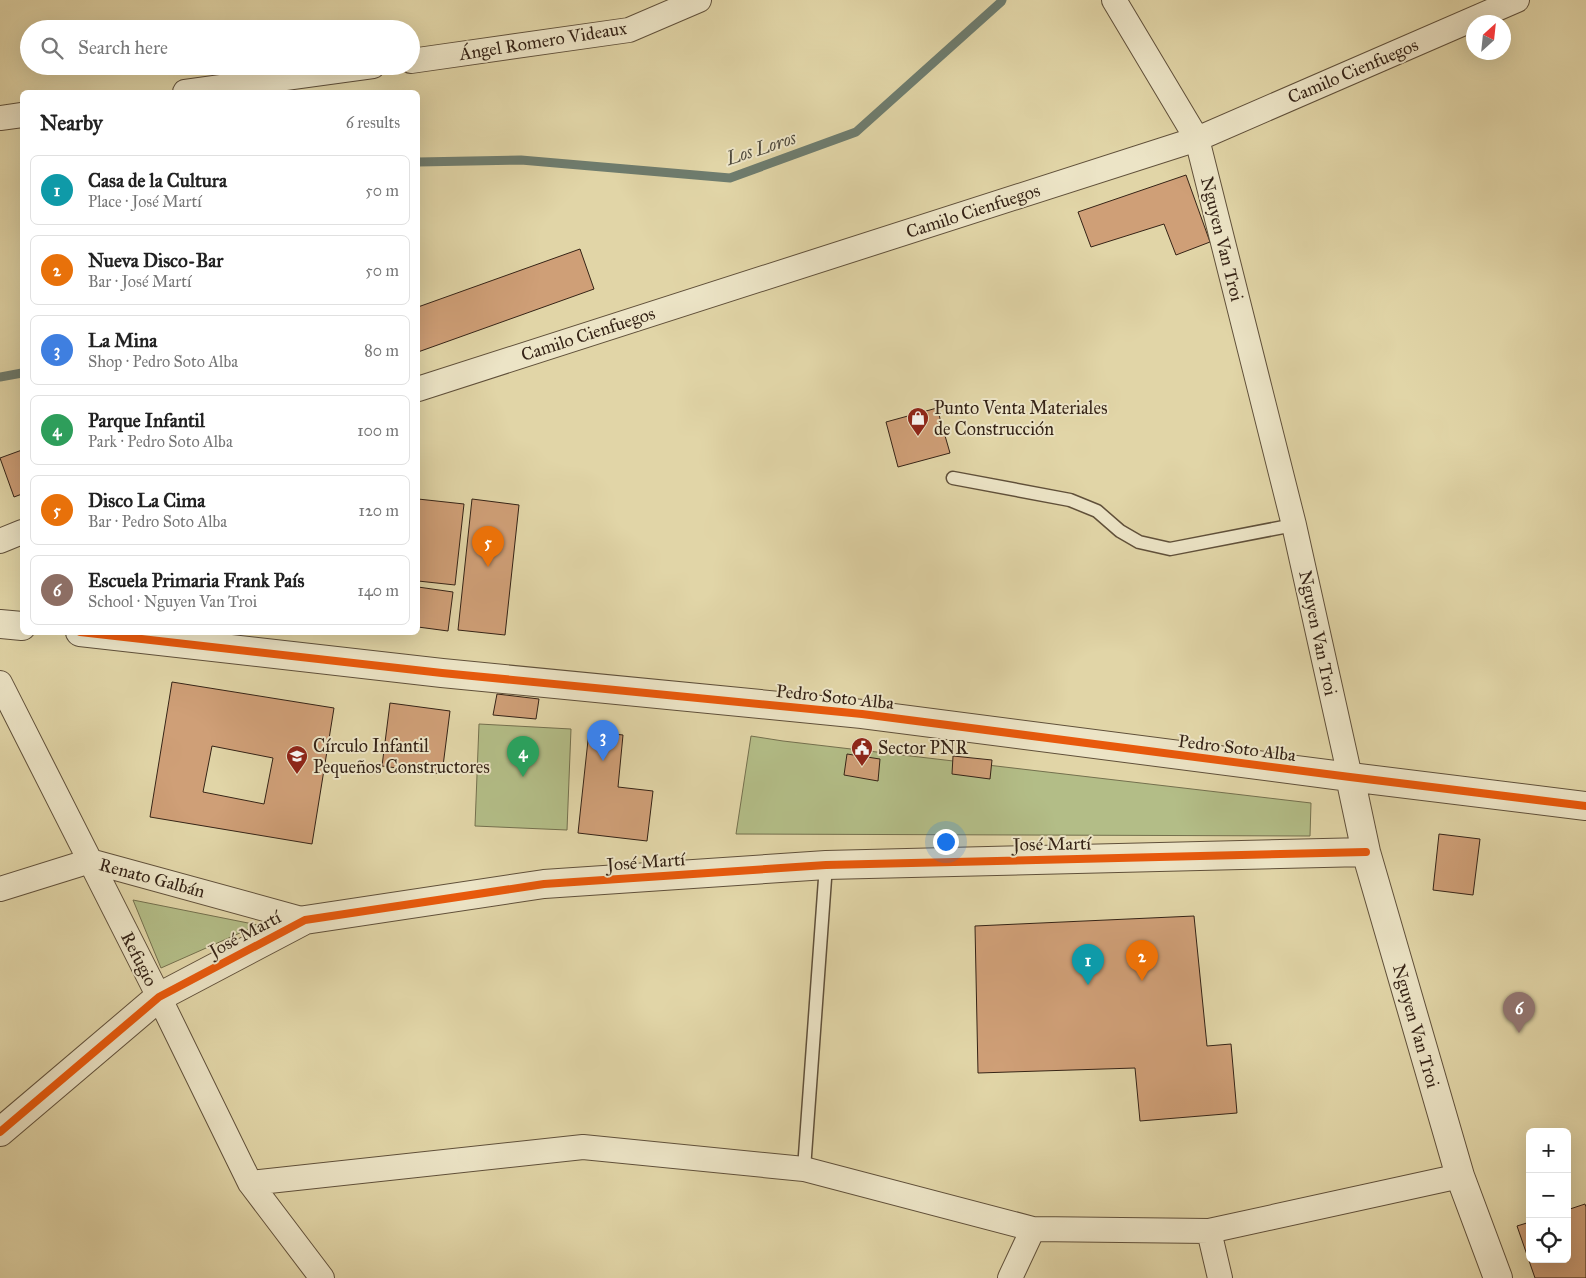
<!DOCTYPE html>
<html lang="en">
<head>
<meta charset="utf-8">
<style>
  :root { --surface:#fff; --page:#f6f6f6; --text:#222; --muted:#767676; --line:#e0e0e0; --accent:#8f2418 }
  body { margin:0; font-family:"IM FELL Great Primer",serif; background:var(--page); color:var(--text) }
  .controls { position:absolute; right:15px; bottom:15px; display:grid; overflow:hidden; border-radius:8px; box-shadow:0 5px 20px #0002 }
  .controls button { width:45px; height:45px; display:grid; place-items:center; padding:0; border:0; border-bottom:1px solid var(--line); background:var(--surface); color:var(--text); font:25px sans-serif }
  .compass { position:absolute; left:1466px; top:15px; width:45px; height:45px; border-radius:50%; background:var(--surface); box-shadow:0 5px 20px #0002; rotate:27deg }
  .you { position:absolute; left:945px; top:841px; width:18px; height:18px; margin:-12px; border:4px solid #fff; border-radius:50%; background:#1a73e8; box-shadow:0 0 0 8px #1a73e833 }
  .badge { display:grid; place-items:center; width:32px; height:32px; border-radius:50%; background:var(--accent); color:#fff; font-size:16px; font-weight:700 }
  .pin { position:absolute; translate:-50% -41px; filter:drop-shadow(0 1px 2px #0008) }
  .pin::after { content:''; position:absolute; top:26px; width:18px; height:15px; background:inherit; clip-path:polygon(0 0,100% 0,50% 100%) }
  .list { margin:0; padding:0; list-style:none }
  h2 { display:flex; justify-content:space-between; align-items:center; height:65px; margin:0; padding:0 20px; font-size:21px }
  h2 small { font-size:16px; font-weight:400; color:var(--muted) }
  .list li { display:grid; grid-template-columns:32px 1fr auto; gap:15px; align-items:center; box-sizing:border-box; height:70px; margin:0 10px 10px; padding:0 10px; border:1px solid var(--line); border-radius:8px }
  .list b { display:block; font-size:19px; white-space:nowrap }
  .list p { margin:0; font-size:16px; white-space:nowrap; color:var(--muted) }
  .list em { font-size:16px; font-style:normal; color:var(--muted) }
  .icon { flex:none; width:28px; height:28px; fill:none; stroke:currentColor; stroke-width:2; stroke-linecap:round; stroke-linejoin:round }
  .map { position:relative; flex:none; width:1586px; height:1278px; overflow:hidden }
  .search { position:absolute; background:var(--surface); box-shadow:0 5px 20px #0002; left:20px; top:20px; width:400px; height:55px; display:flex; align-items:center; gap:12px; box-sizing:border-box; padding:0 18px; border-radius:28px; color:var(--muted); font-size:19px }
  .panel { position:absolute; background:var(--surface); box-shadow:0 5px 20px #0002; left:20px; top:90px; width:400px; height:545px; border-radius:8px }
  .map>svg:first-child { display:block }
</style>
</head>
<body>
<div class="map">
<svg width="1586" height="1278" viewBox="0 0 1586 1278">
  <rect width="100%" height="100%" fill="#e1d5a7"/>
  <filter id="stains"><feTurbulence type="fractalNoise" baseFrequency=".004" numOctaves="4"/><feColorMatrix values="0 0 0 0 .2 0 0 0 0 .09 0 0 0 0 .02 0 0 0 .5 -.17"/></filter>
  <radialGradient id="worn" r=".72"><stop offset=".6" stop-color="#630" stop-opacity="0"/><stop offset="1" stop-color="#630" stop-opacity=".3"/></radialGradient>
  <path fill="#b3bd87" stroke="#74704e" d="M479,724l92,5 -4,101 -92,-4z
    M751,736l32,5 528,62 -1,33 -574,-2z
    M133,900l125,25 -97,43z"/>
  <g fill="none" stroke-linecap="round" stroke-linejoin="round">
    <path stroke="#6e7c6e" stroke-width="9" d="M418,162l103,-2 209,18 126,-46 145,-130 1,-2
      M0,377l22,-4"/>
  </g>
  <path fill="#cf9f77" stroke="#352316" fill-rule="evenodd" d="M1186,175l24,67 -34,13 -12,-31 -73,23 -13,-35z
    M580,249l14,40 -176,63v-45z
    M937,408l13,45 -52,14 -12,-45z
    M22,450v44l-8,3 -14,-39z
    M418,499l46,5 -9,81 -37,-4z
    M472,499l47,6 -14,130 -47,-5z
    M418,587l35,5 -5,39 -30,-4z
    M172,682l162,26 -22,136 -162,-27zM212,746l61,12 -9,46 -61,-12z
    M497,694l42,5 -3,20 -43,-4z
    M390,703l60,8 -8,63 -60,-8z
    M589,731l34,4 -5,52 35,4 -6,50 -69,-8z
    M847,754l33,5 -2,22 -34,-6z
    M953,756l39,4 -2,19 -38,-5z
    M1439,834l41,5 -7,56 -40,-5z
    M1194,916l13,130 24,-2 6,69 -97,8 -5,-53 -157,5 -3,-147z
    M1585,1204l1,3v71h-51l-18,-52 13,-4v37h37v-49z"/>
  <g fill="none" stroke-linecap="round" stroke-linejoin="round">
    <g stroke="#60503a" stroke-width="15">
      <path id="service" d="M953,478l117,22 27,11 23,20 19,11 31,7 124,-24
        M804,1169l22,-304"/>
    </g>
    <g stroke="#60503a" stroke-width="26">
      <path id="minor" d="M1114,0l83,139 97,386 56,252
        M411,61l218,-31 70,-30
        M185,92l188,-26
        M0,118l22,-3
        M418,389l779,-250 320,-139
        M0,541l22,-9
        M0,683l159,314 91,186 72,95
        M0,889l90,-28 215,59
        M250,1183l333,-36 221,22 229,60 176,2 251,-55
        M1209,1231l11,47
        M1010,1278l23,-49"/>
    </g>
    <g stroke="#60503a" stroke-width="30">
      <path id="tertiary" d="M0,624l22,2
        M80,632l362,41 420,41 488,63 236,29
        M1350,777l16,75 94,324 38,102
        M0,1132l159,-135 146,-77 239,-36 282,-19 540,-13"/>
    </g>
    <use href="#service" stroke="#ece4c6" stroke-width="12"/>
    <use href="#minor" stroke="#ece4c6" stroke-width="24"/>
    <use href="#tertiary" stroke="#ece4c6" stroke-width="28"/>
    <g stroke="#ece4c6" stroke-width="11">
      <path id="cycleway" d="M80,632l362,41 420,41 488,63 236,29
        M0,1132l159,-135 146,-77 239,-36 282,-19 540,-13"/>
    </g>
    <use href="#cycleway" stroke="#e8590c" stroke-width="8"/>
  </g>
  <defs>
    <g id="shop-pin" transform="scale(1.125)"><path d="M0 17L-7.5 6A9.5 9.5 0 1 1 7.5 6Z" fill="#8f2418" stroke="#ece4c6"/><path d="M-5-2.5h2.3a2.7 3.5 0 0 1 5.4 0H5L5.5 6h-11ZM-1.5-2.5h3a1.5 2.3 0 0 0-3 0Z" fill="#fff"/></g>
    <g id="civic-pin" transform="scale(1.125)"><path d="M0 17L-7.5 6A9.5 9.5 0 1 1 7.5 6Z" fill="#8f2418" stroke="#ece4c6"/><path d="M-.6-6.5H3V-4.5H.6V-3L4-1V1h2V6H-6V1h2V-1L-.6-3ZM-1.2 2.5V6h2.4V2.5Z" fill="#fff"/></g>
    <g id="school-pin" transform="scale(1.125)"><path d="M0 17L-7.5 6A9.5 9.5 0 1 1 7.5 6Z" fill="#8f2418" stroke="#ece4c6"/><path d="M0-5L7-2L0 1L-7-2ZM-4 1L0 2.5L4 1V4Q0 6-4 4Z" fill="#fff"/></g>
  </defs>
  <g fill-rule="evenodd">
    <use href="#shop-pin" x="918" y="418"/>
    <use href="#civic-pin" x="862" y="748"/>
    <use href="#school-pin" x="297" y="756"/>
  </g>
  <g text-anchor="middle" dominant-baseline="central" stroke-width="4" stroke-linejoin="round" paint-order="stroke">
    <g font-size="18" fill="#352316" stroke="#ece4c6">
      <text transform="translate(543 41) rotate(-9)">Ángel Romero Videaux</text>
      <text transform="translate(1353 71) rotate(-23)">Camilo Cienfuegos</text>
      <text transform="translate(973 211) rotate(-18)">Camilo Cienfuegos</text>
      <text transform="translate(1222 239) rotate(76)">Nguyen Van Troi</text>
      <text transform="translate(588 334) rotate(-18)">Camilo Cienfuegos</text>
      <text transform="translate(1318 633) rotate(78)">Nguyen Van Troi</text>
      <text transform="translate(835 697) rotate(6)">Pedro Soto Alba</text>
      <text transform="translate(1237 748) rotate(7)">Pedro Soto Alba</text>
      <text transform="translate(1052 844) rotate(-1)">José Martí</text>
      <text transform="translate(646 862) rotate(-4)">José Martí</text>
      <text transform="translate(152 878) rotate(15)">Renato Galbán</text>
      <text transform="translate(245 934) rotate(-28)">José Martí</text>
      <text transform="translate(139 959) rotate(63)">Refugio</text>
      <text transform="translate(1416 1026) rotate(74)">Nguyen Van Troi</text>
    </g>
    <g font-size="18" fill="#352316" stroke="#ece4c6" text-anchor="start">
      <text x="934" y="408">Punto Venta Materiales<tspan x="934" dy="21">de Construcción</tspan></text>
      <text x="313" y="746">Círculo Infantil<tspan x="313" dy="21">Pequeños Constructores</tspan></text>
      <text x="878" y="748">Sector PNR</text>
    </g>
    <g font-size="19" font-style="italic" fill="#4d483b" stroke="#ece4c6">
      <text transform="translate(761 148) rotate(-18)">Los Loros</text>
    </g>
  </g>
  <rect width="100%" height="100%" filter="url(#stains)"/>
  <rect width="100%" height="100%" fill="url(#worn)"/>
</svg>
<div class="controls">
<button>+</button>
<button>−</button>
<button><svg class="icon" aria-label="locate" viewBox="0 0 24 24"><circle cx="12" cy="12" r="6"/><path d="M12 2v4M12 18v4M2 12h4M18 12h4"/></svg></button>
</div>
<svg class="compass" viewBox="-18 -18 36 36"><path d="M0-13l5 13h-10z" fill="#e53935"/><path d="M0 13l5-13h-10z" fill="#767676"/></svg>
<div class="you"></div>
<div class="pin badge" style="left:1088px;top:985px;background:#0f9aa8">1</div>
<div class="pin badge" style="left:1142px;top:981px;background:#e8710a">2</div>
<div class="pin badge" style="left:603px;top:761px;background:#3f7fe0">3</div>
<div class="pin badge" style="left:523px;top:777px;background:#2e9e5b">4</div>
<div class="pin badge" style="left:488px;top:567px;background:#e8710a">5</div>
<div class="pin badge" style="left:1519px;top:1033px;background:#8d6e63">6</div>
<div class="search"><svg class="icon" aria-label="search" viewBox="0 0 24 24"><circle cx="10" cy="10" r="6"/><path d="M15 15l6 6"/></svg>Search here</div>
<section class="panel">
<h2>Nearby<small>6 results</small></h2>
<ul class="list">
<li><span class="badge" style="background:#0f9aa8">1</span><div><b>Casa de la Cultura</b><p>Place · José Martí</p></div><em>50 m</em></li>
<li><span class="badge" style="background:#e8710a">2</span><div><b>Nueva Disco-Bar</b><p>Bar · José Martí</p></div><em>50 m</em></li>
<li><span class="badge" style="background:#3f7fe0">3</span><div><b>La Mina</b><p>Shop · Pedro Soto Alba</p></div><em>80 m</em></li>
<li><span class="badge" style="background:#2e9e5b">4</span><div><b>Parque Infantil</b><p>Park · Pedro Soto Alba</p></div><em>100 m</em></li>
<li><span class="badge" style="background:#e8710a">5</span><div><b>Disco La Cima</b><p>Bar · Pedro Soto Alba</p></div><em>120 m</em></li>
<li><span class="badge" style="background:#8d6e63">6</span><div><b>Escuela Primaria Frank País</b><p>School · Nguyen Van Troi</p></div><em>140 m</em></li>
</ul>
</section>
</div>
</body>
</html>
